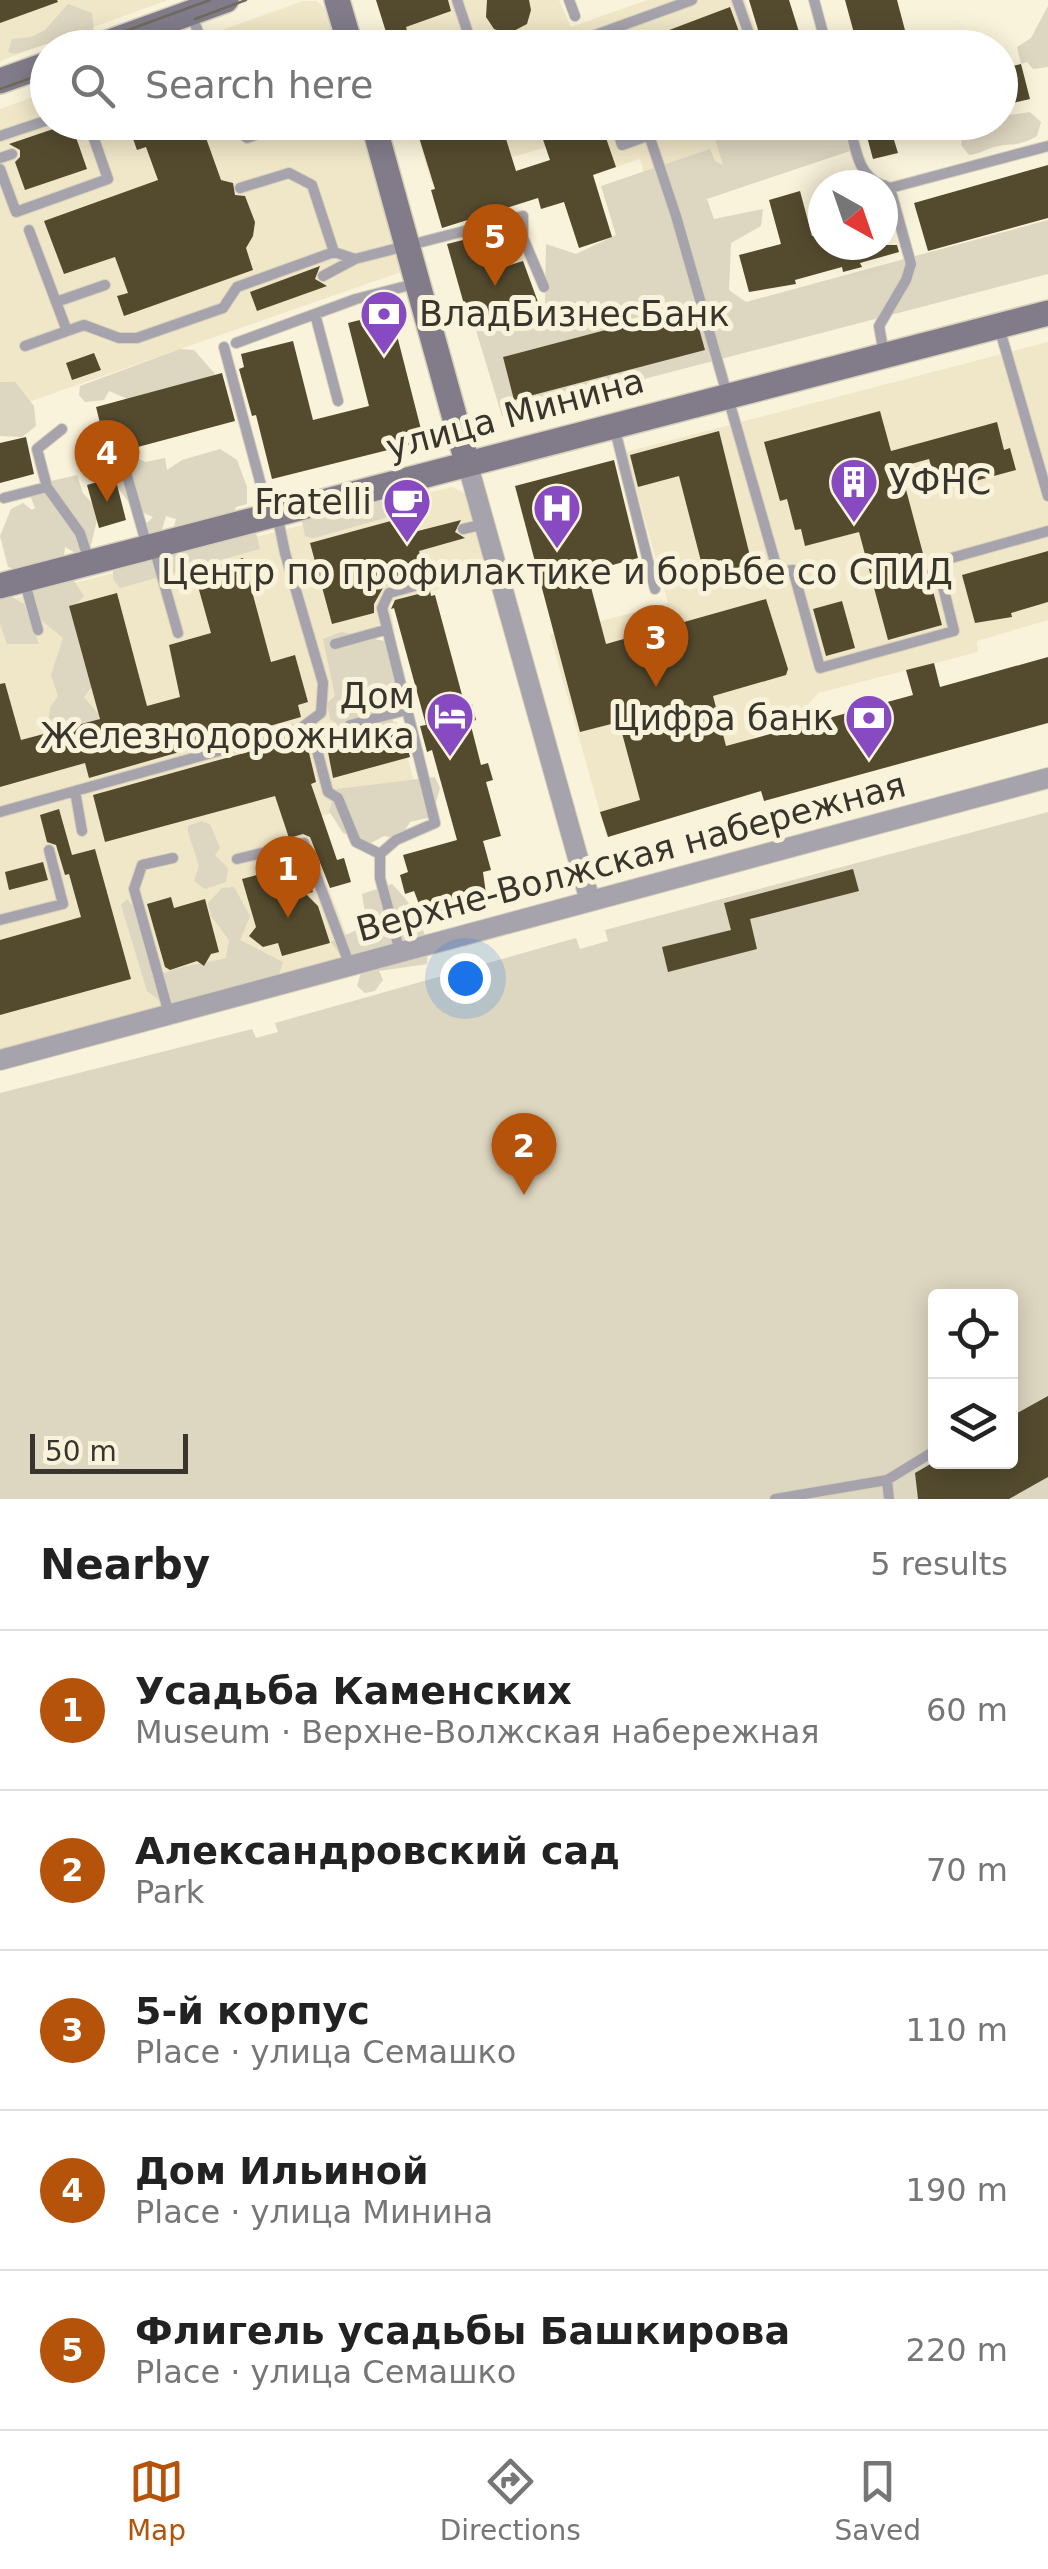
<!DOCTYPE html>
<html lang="en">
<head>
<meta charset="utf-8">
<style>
  :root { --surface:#fff; --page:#f2f2f2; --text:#222; --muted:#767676; --line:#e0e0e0; --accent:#b45309 }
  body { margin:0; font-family:"DejaVu Sans",sans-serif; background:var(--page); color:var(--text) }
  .controls { position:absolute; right:30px; bottom:30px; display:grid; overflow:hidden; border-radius:10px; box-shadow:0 5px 25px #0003 }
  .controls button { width:90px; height:90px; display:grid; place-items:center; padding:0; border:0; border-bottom:2px solid var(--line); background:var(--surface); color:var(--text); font:50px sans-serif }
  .compass { position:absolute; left:808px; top:170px; width:90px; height:90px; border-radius:50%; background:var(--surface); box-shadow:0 5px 25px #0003; rotate:140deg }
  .scale { position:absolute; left:30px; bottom:25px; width:158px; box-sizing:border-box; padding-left:10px; border:5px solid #38352c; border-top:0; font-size:28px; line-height:35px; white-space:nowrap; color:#38352c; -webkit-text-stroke:8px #faf3db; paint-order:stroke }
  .you { position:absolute; left:465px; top:978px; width:35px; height:35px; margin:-25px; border:8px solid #fff; border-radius:50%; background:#1a73e8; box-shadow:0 0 0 15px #1a73e833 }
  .badge { display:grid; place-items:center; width:65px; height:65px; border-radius:50%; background:var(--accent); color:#fff; font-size:32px; font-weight:700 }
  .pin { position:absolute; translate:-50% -82px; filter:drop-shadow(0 2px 5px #0008) }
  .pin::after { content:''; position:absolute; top:52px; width:35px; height:30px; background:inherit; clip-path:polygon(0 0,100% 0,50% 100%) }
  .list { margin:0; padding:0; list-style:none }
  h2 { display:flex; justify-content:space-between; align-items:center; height:130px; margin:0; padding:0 40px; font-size:42px }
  h2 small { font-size:32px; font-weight:400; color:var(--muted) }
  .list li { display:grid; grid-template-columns:65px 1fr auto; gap:30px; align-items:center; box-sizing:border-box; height:160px; padding:0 40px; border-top:2px solid var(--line) }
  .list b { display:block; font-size:38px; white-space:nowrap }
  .list p { margin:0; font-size:32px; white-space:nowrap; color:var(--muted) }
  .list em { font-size:32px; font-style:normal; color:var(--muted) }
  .icon { flex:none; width:55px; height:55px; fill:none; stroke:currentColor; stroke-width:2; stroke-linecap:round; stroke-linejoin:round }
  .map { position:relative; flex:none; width:1048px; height:1499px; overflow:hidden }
  .search { position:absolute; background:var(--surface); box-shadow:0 5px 25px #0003; left:30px; right:30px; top:30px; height:110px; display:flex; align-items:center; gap:25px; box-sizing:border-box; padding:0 35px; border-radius:55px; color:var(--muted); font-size:38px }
  .sheet { height:930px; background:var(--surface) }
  nav { display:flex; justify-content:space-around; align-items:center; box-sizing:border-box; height:140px; border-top:2px solid var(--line); background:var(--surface); font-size:28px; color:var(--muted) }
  nav a { display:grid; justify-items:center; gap:5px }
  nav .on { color:var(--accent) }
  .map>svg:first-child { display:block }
</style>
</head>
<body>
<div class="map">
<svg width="1048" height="1499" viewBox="0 0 1048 1499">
  <rect width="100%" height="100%" fill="#faf3db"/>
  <path fill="#f0e6c8" d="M0,0h168l-168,61z
    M376,0h183l12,27 76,-27h98l17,47h-371z
    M303,1h13l8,6 13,40 -165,1z
    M47,92l1,30 311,1 42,149 -401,140v-303z
    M835,122l-179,90 -16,-53 -47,16 19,62 -33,11 -33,-101 -115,35 -17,-59z
    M1048,342v278l-71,21 1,11 -160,41 -12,14 -68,39 1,35 5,15 -137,41 -57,-202 118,-32 -42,-151z
    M452,487l12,6 7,10 20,72 -102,28 6,29 -63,18 13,85 52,-14 19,67 -94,28 11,32 -17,7 38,99 -354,96v-448z"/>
  <path fill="#ddd6c0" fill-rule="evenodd" d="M68,4l24,9 2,19 -7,13 -21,2 -11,-6 -40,13 -7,-2 4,-13 19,-2 14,-7z
    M1048,6v61l-15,2 -6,-7 -6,2 -4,-17 14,-9z
    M1030,112l11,10 -4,14c-21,12 -24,6 -43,11 -10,3 -14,7 -25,8l-8,-10 2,-12 16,-10 21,-1 1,-6z
    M723,123h119l8,28 -143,48 7,20 49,-10 -2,17 -30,17 -2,47 17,12 302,-82v54l-546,142 -27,-89 70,-25 1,-58 30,10 40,-19 -15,-49 109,-37 5,12 8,4 -10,-32z
    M180,349l14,1 21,24 -24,19 -59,8 -23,-10 -5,9 -19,2 -6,-7 1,-9z
    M0,382h15l19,24 2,20 -14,11 -22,-1z
    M220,449l17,11 10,27v17l-11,3 -6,16 -57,7 3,-11 -10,-3 -5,17 -15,5 -3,-11 10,-10 -20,-9 -21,-28 3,-12 16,-13 14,7 20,-4 2,12 15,-10z
    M77,475l6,18 16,18 -10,43 -7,3 -17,-10 -2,18 -36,8 -19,-6 -8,-31 11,-27 12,-6 9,7 3,-2 -5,-13 12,-12z
    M419,491l11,11 -6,13 -18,-3 -92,26 -9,-2 -3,-15z
    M256,533l4,16 -140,39 -7,-9v-11z
    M73,579l11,17 -11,12 24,72 -13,17 16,19 -12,17 -15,3 -25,-8 2,-20 8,-12 -7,-21 12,-37 -22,-18 -9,-27 4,-10z
    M9,595l15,9 15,40h-32l-7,-20v-28z
    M341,632l53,11 9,35 -16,12 12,11 -9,8 4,17 -13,8 -3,14 -17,2 -16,-7 -9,-20 -6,-4 -3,-16 8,-7 -12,-57z
    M435,777l5,11 -8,29 -22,5 -10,17 -16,-3 -13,7 -28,-10 -14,-22 8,-22z
    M1048,812v687h-1048v-406l252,-64 4,9 22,-6 -3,-9 301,-85 4,11 28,-8 -3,-11zM936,1296h74v165h-74z
    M201,821l9,3 10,24 -5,7 13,13 -2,14 -21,7 -11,-8 5,-15 -11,-34v-6z
    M392,884c23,23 38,47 35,80l-48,7 4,9 -8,11 -10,2 -8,-7 5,-17 -17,-7 -14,-20 36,-17 -5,-31z
    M234,887l16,29 -10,24 43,22 -6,20 -107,26 -23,-17 -26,-86 6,-6 24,30 9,42 5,2c19,-9 41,-9 61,-15l3,-18 -18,-24 -3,-13 14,-15z"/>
  <path fill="#544b2f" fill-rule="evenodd" d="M0,0h57l1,2 -58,21z
    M376,0h72l3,11 -45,16 6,21h-21z
    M487,0h42l2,10 -4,14 -19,10 -14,-5 -8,-12z
    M749,0h40l10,32 -37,11z
    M845,0h52l9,34 -4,2 3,12h-47z
    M730,7l15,41h-118v-2z
    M1021,64l9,35 -22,5 -8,-35z
    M127,122h96l3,9 -20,7 15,42 12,3 2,12 10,1 10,26 -2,14 -7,12 7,22 -129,46 -7,-20 11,-3 -13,-36 -51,17 -20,-53 114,-41 -12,-33 -9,3z
    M453,122h153l4,15 -4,1 10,29 -23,8 19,62 -33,11 -15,-46 -23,7 -3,-11 -96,30 -11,-38 4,-1 -17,-55zM539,128l11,32 -34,11 -10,-32z
    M863,122h35l3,16 -7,2 4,13 -25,6z
    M71,123l16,46 -62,21 -10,-28 5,-5v-7l-11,-6z
    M1048,165v53l-120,33 -14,-48z
    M800,191l12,45 11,-3v12h74l2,7 -39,11 2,4 -19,5 -1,-5 -47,13 1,4 -47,8 -10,-37 42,-11 -12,-44z
    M487,234l11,35 25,-8 15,41 -69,20 -22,-78z
    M320,266l-5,13 12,7 -70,25 -7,-19z
    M693,307l12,43 -191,50 -11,-43z
    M391,312l33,129 -152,38 -16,-64 -4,1 -13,-47 5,-2 -3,-13 52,-13 20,79 56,-14 -21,-83z
    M94,353l7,17 -29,10 -6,-17z
    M222,373l13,48 -127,34 -12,-48z
    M880,411l11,40 106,-29 7,28 6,-2 6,22 -78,21 -9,-32 -29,8 42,158 -54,15 -29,-108 -54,14 -4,-17 -6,1 -8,-31 -7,2 -16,-59z
    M719,431l33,133 -28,7 -3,-11 -19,5 -23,-89 -41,11 -8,-32z
    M26,437l8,37 -34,9v-40z
    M614,460l24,98 -51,14 19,72 160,-45 22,70 -2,6 -73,21 13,50 187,-51 -7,-25 28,-7 6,24 108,-30v66l-284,78 -3,-10 -153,46 -8,-25 40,-12 -21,-78 -39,10 -65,-246z
    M115,477l11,43 -27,8 -12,-43z
    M409,516l5,16 47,-12 -6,12 10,6 -46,13 6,23 -41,12 -10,18v9l-42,11 -22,-81z
    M1048,551v51l-37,11 1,4 -37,6 -13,-48z
    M243,558l28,104 24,-7 13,47 -10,3 3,12 -212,61 -4,-15 -85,24v-103l5,-1 16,57 79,-21 -31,-113 48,-13 30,113 33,-9 -11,-52 42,-12 -17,-61z
    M430,591l1,5 4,-1 30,111 7,-2 4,16 -6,2 11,43 7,-2 5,17 -7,2 15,54 -18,5 8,29 -8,2 4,29 -63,16 -10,-26 -9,3 -5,-19 8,-3 -5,-17 54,-15 -25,-90 -5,2 -7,-26 6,-1 -32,-117 -3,1 4,-9z
    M842,601l13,47 -29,8 -13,-47z
    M403,731l7,26 -77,21 -5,-26z
    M305,736l11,46 -5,2 26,76 7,-2 7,24 -21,6 -20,-51 -7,-3 -14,4 -14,-42 -170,46 -12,-47z
    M59,809l13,46 23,-6 36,130 -131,36v-75l81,-23 -12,-43 -4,1 -9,-30 -9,-3 -7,-27z
    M299,853l14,39 -7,2 12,12 12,37 -48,13 -4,-13 -15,4 -14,-11 7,-9 -14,-48 56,-15 -4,-10z
    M43,862l5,18 -39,10 -4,-18z
    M853,869l6,22 -109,28 7,30 -89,23 -6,-25 69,-17 -7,-27z
    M171,897l3,11 31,-9 14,53 -8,2 -7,12 -7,-5 -27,9 -5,-3 -18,-63z
    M1048,1396v81l-39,22h-91l-3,-26 19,-11h76v-45z"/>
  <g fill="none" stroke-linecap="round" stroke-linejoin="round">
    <g stroke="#d7d1bc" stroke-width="12">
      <path id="lane" d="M457,0l16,48
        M569,0l6,16
        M737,0l17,48
        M814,0l13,48
        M191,13l13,35
        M590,48l-3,-10 105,-38
        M232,122l3,7 12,9 45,-16
        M615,122l7,23 64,-23
        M849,122c6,23 8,54 33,63
        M649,135l27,81 102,356 15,-2 27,98 134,-37 -17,-69 111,-31
        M0,136l48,-16
        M0,158l12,-4
        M0,169l16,43 92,-33 -20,-57
        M883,185l7,3 21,76 -5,16 -27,46 5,28
        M240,188l49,-15 23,12 22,67 21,7 168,-43v22l21,49
        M890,188l158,-42
        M29,230l38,101 17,-6 35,13h18l86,-30 14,-21 97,-35
        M323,276l32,-17
        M56,302l49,-17
        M315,314l23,87
        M999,327l49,169
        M236,343l120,-44 62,-16
        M25,346l42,-15
        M224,347l45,168
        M614,426l41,163
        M124,465l23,81
        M47,487l-10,-38 25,-20
        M4,498l43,-11 33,46 9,28
        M463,529l22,-5
        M154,548l24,85
        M25,583l13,47
        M335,644l50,-14
        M350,725l56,-15
        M336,733l-19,17 11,42 10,6 18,44 24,12
        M75,791l7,40
        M0,812l301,-84 20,-15 2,-30 -38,-130 -8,-39
        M237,859l67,-16 46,123
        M0,920l63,-16 -14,-54
        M400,952l-20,-74v-24l16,-14 39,-17 -53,-215 7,-15 106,-29
        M169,1014l-35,-125 8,-24 31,-7
        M887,1480l49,-30
        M775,1499l112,-19 2,19"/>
    </g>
    <g stroke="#d7d1bc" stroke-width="22">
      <path id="street" d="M467,462l123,439
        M0,1060l1048,-282"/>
    </g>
    <g stroke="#d7d1bc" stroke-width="28">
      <path id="secondary" d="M337,0l14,48
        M93,48l133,-48
        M0,81l48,-17
        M373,122l94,340
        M0,586l1048,-273"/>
    </g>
    <use href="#lane" stroke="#a7a3ac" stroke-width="10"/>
    <use href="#street" stroke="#a7a3ac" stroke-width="20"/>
    <use href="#secondary" stroke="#827c8a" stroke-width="25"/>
    <path stroke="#6e6a5d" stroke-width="2.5" d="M195,19l51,-19
      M79,48l131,-48
      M0,89l48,-17"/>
  </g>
  <defs>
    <g id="bank-pin" transform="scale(2.5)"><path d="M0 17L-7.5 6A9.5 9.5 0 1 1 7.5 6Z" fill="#884ac0" stroke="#faf3db"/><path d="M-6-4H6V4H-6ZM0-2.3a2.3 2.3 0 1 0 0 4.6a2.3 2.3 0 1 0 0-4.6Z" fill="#fff"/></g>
    <g id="building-pin" transform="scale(2.5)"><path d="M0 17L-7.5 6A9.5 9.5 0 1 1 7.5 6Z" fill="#884ac0" stroke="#faf3db"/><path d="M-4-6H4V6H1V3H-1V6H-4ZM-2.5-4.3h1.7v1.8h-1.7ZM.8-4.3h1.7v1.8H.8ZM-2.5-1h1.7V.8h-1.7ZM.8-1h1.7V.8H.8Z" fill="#fff"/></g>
    <g id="cafe-pin" transform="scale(2.5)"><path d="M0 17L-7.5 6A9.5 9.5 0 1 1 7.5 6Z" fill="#884ac0" stroke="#faf3db"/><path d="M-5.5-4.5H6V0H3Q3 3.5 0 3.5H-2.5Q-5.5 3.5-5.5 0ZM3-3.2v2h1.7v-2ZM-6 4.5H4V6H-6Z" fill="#fff"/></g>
    <g id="hospital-pin" transform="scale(2.5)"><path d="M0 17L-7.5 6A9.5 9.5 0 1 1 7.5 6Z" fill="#884ac0" stroke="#faf3db"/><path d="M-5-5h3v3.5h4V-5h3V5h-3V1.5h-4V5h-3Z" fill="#fff"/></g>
    <g id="hotel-pin" transform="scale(2.5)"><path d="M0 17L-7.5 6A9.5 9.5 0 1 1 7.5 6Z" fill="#884ac0" stroke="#faf3db"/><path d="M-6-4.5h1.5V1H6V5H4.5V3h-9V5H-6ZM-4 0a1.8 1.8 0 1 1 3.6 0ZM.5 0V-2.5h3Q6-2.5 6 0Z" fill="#fff"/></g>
  </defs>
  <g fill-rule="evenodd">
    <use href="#bank-pin" x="384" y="314"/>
    <use href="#building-pin" x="854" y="482"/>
    <use href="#cafe-pin" x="407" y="502"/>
    <use href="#hospital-pin" x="557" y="508"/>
    <use href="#hotel-pin" x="450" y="716"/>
    <use href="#bank-pin" x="869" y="718"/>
  </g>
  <g text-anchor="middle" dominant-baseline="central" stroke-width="10" stroke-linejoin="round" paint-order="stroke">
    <g font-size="35" fill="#38352c" stroke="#faf3db" text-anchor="end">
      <text x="419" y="314" text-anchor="start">ВладБизнесБанк</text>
      <text x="889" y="482" text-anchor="start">УФНС</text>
      <text x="372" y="502">Fratelli</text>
      <text x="557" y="572" text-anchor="middle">Центр по профилактике и борьбе со СПИД</text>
      <text x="415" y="696">Дом<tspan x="415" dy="40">Железнодорожника</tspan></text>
      <text x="834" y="718">Цифра банк</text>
    </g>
    <g font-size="35" fill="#38352c" stroke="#faf3db">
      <text transform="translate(515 414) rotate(-15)">улица Минина</text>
      <text transform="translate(631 857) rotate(-15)">Верхне-Волжская набережная</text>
    </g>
  </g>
</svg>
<div class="controls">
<button><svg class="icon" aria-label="locate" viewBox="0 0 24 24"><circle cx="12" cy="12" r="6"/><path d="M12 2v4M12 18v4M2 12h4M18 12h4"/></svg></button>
<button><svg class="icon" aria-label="layers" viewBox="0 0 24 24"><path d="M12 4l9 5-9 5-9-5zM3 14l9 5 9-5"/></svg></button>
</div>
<svg class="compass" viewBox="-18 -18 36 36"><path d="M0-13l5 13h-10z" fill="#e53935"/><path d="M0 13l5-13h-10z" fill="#767676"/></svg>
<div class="scale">50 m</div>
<div class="you"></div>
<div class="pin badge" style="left:288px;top:918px">1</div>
<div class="pin badge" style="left:524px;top:1195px">2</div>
<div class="pin badge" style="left:656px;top:687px">3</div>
<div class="pin badge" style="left:107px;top:502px">4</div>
<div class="pin badge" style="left:495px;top:286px">5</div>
<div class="search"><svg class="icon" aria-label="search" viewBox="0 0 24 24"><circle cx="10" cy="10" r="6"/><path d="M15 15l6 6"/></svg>Search here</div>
</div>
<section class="sheet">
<h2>Nearby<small>5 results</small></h2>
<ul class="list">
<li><span class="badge">1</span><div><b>Усадьба Каменских</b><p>Museum · Верхне-Волжская набережная</p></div><em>60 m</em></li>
<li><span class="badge">2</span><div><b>Александровский сад</b><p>Park</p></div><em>70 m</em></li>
<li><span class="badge">3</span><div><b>5-й корпус</b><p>Place · улица Семашко</p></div><em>110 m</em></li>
<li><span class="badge">4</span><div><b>Дом Ильиной</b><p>Place · улица Минина</p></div><em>190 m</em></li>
<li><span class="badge">5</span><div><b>Флигель усадьбы Башкирова</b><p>Place · улица Семашко</p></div><em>220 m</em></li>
</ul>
</section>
<nav>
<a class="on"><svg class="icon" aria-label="map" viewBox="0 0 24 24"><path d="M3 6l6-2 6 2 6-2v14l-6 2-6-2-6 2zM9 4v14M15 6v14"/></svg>Map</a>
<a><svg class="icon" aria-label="directions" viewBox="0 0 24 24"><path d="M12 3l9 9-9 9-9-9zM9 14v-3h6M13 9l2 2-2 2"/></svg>Directions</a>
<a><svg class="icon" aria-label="saved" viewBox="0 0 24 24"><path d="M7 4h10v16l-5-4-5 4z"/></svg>Saved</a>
</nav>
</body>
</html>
